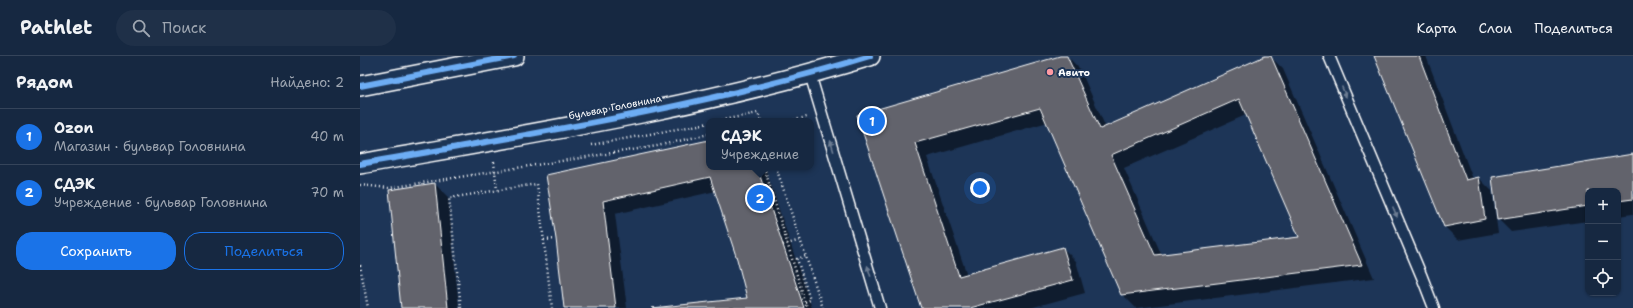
<!DOCTYPE html>
<html lang="ru">
<head>
<meta charset="utf-8">
<style>
  :root { --surface:#162841; --page:#1f3048; --text:#f1f3f6; --muted:#9ea6b1; --line:#35445a; --accent:#1a73e8 }
  body { margin:0; font-family:"Shantell Sans",sans-serif; background:var(--page); color:var(--text) }
  .controls { position:absolute; right:12px; bottom:12px; display:grid; overflow:hidden; border-radius:8px; box-shadow:0 1px 3px #0004 }
  .controls button { width:36px; height:36px; display:grid; place-items:center; padding:0; border:0; border-bottom:1px solid var(--line); background:var(--surface); color:var(--text); font:20px sans-serif }
  .you { position:absolute; left:620px; top:132px; width:14px; height:14px; margin:-10px; border:3px solid #fff; border-radius:50%; background:#1a73e8; box-shadow:0 0 0 6px #1a73e833 }
  .badge { display:grid; place-items:center; width:26px; height:26px; border-radius:50%; background:var(--accent); color:#fff; font-size:13px; font-weight:700 }
  .pin { position:absolute; translate:-50% -50%; border:2px solid #fff; box-shadow:0 1px 4px #0006 }
  .popup { position:absolute; left:346px; top:62px; width:108px; height:52px; box-sizing:border-box; display:grid; place-content:center; border-radius:8px; background:var(--surface); filter:drop-shadow(0 1px 3px #0005); font-size:13px; white-space:nowrap; color:var(--muted) }
  .popup b { font-size:15px; color:var(--text) }
  .popup::after { content:''; position:absolute; left:50%; top:100%; margin-left:-8px; border:8px solid transparent; border-top-color:var(--surface) }
  .list { margin:0; padding:0; list-style:none }
  h2 { display:flex; justify-content:space-between; align-items:center; height:52px; margin:0; padding:0 16px; font-size:17px }
  h2 small { font-size:13px; font-weight:400; color:var(--muted) }
  .list li { display:grid; grid-template-columns:26px 1fr auto; gap:12px; align-items:center; box-sizing:border-box; height:56px; padding:0 16px; border-top:1px solid var(--line) }
  .list b { display:block; font-size:15px; white-space:nowrap }
  .list p { margin:0; font-size:13px; white-space:nowrap; color:var(--muted) }
  .list em { font-size:13px; font-style:normal; color:var(--muted) }
  .actions { display:flex; gap:8px; padding:12px 16px }
  .actions a { flex:1; padding:9px 0; border:1px solid var(--accent); border-radius:16px; text-align:center; font-size:14px; color:var(--accent) }
  .actions .main { background:var(--accent); color:#fff }
  .icon { flex:none; width:22px; height:22px; fill:none; stroke:currentColor; stroke-width:2; stroke-linecap:round; stroke-linejoin:round }
  .map { position:relative; flex:none; width:1273px; height:252px; overflow:hidden }
  header { display:flex; align-items:center; gap:24px; box-sizing:border-box; height:56px; padding:0 20px; background:var(--surface); border-bottom:1px solid var(--line) }
  header strong { font-size:19px }
  nav { display:flex; gap:22px; margin-inline-start:auto; font-size:14px }
  .search { width:280px; height:36px; background:var(--page); display:flex; align-items:center; gap:10px; box-sizing:border-box; padding:0 14px; border-radius:22px; color:var(--muted); font-size:15px }
  main { display:flex }
  aside { flex:1; background:var(--surface) }
  .map>svg:first-child { display:block }
</style>
</head>
<body>
<header>
<strong>Pathlet</strong>
<div class="search"><svg class="icon" aria-label="search" viewBox="0 0 24 24"><circle cx="10" cy="10" r="6"/><path d="M15 15l6 6"/></svg>Поиск</div>
<nav><a>Карта</a><a>Слои</a><a>Поделиться</a></nav>
</header>
<main>
<aside>
<h2>Рядом<small>Найдено: 2</small></h2>
<ul class="list">
<li><span class="badge">1</span><div><b>Ozon</b><p>Магазин · бульвар Головнина</p></div><em>40 m</em></li>
<li><span class="badge">2</span><div><b>СДЭК</b><p>Учреждение · бульвар Головнина</p></div><em>70 m</em></li>
</ul>
<div class="actions"><a class="main">Сохранить</a><a>Поделиться</a></div>
</aside>
<div class="map">
<svg width="1273" height="252" viewBox="0 0 1273 252">
  <rect width="100%" height="100%" fill="#1d3557"/>
  <filter id="ink" filterUnits="userSpaceOnUse"><feTurbulence type="fractalNoise" baseFrequency=".025" numOctaves="2"/><feDisplacementMap in="SourceGraphic" scale="8" xChannelSelector="R" yChannelSelector="G"/><feConvolveMatrix kernelMatrix="1 2 1 2 8 2 1 2 1" color-interpolation-filters="sRGB"/></filter>
  <g filter="url(#ink)">
    <path fill="#0007" fill-rule="evenodd" d="M703,0h4l13,13 26,59 164,-72 13,13 91,209 -238,30 -14,-14 -74,-172 -121,35 40,118 96,-27 13,13 9,32 -55,15h-108l-64,-193zM886,59l54,123 -138,18 -38,-88z
      M1015,0h51l47,123 6,-1 13,13 6,42 -40,7 -14,-14z
      M349,85v26h56l47,141h-151l88,-10 -11,-39 -22,-68 -101,23 12,94h-62l-8,-69 -10,-63z
      M1273,99v59l-15,2v-25h-30v30l-77,11 -13,-13z
      M75,128l13,13 11,111h-57z"/>
    <path fill="#62646c" stroke="#fff" fill-rule="evenodd" d="M700,0h7l33,73 165,-73h6l91,209 -241,30 -81,-187 -125,35 44,133 104,-29 10,33 -103,28h-49l-64,-193zM879,43l60,138 -144,18 -44,-100z
      M1014,0h45l47,124 13,-3 6,42 -41,8z
      M349,84v27h48l47,141h-152l95,-10 -10,-39 -27,-82 -107,24 13,107h-52l-8,-69 -10,-64z
      M1273,98v45l-15,2v-10h-30v15l-91,14 -5,-43z
      M75,127l13,125h-47l-12,-118z"/>
    <g fill="none" stroke-linecap="round" stroke-linejoin="round">
      <g stroke="#fff" stroke-width="13">
        <path id="lane" d="M969,0l93,221 12,31
          M450,18l70,234"/>
      </g>
      <g stroke="#fff" stroke-width="22">
        <path id="street" d="M0,30l154,-30
          M0,108c171,-30 344,-57 510,-108"/>
      </g>
      <path stroke="#fff" stroke-width="2.5" stroke-dasharray="1 3" stroke-linecap="butt" d="M357,65l41,-8 3,8
        M430,65l17,-4
        M231,89l118,-22
        M134,106l3,28
        M404,111l43,141
        M416,111l47,141
        M0,129l29,3 268,-42 52,-12
        M184,184l12,-1
        M423,189l18,-5
        M0,209l8,43
        M445,246l5,-2 -13,-41 9,-3
        M101,252l-12,-110 88,-14 15,124"/>
      <use href="#lane" stroke="#1d3557" stroke-width="10"/>
      <use href="#street" stroke="#1d3557" stroke-width="19"/>
      <g stroke="#1d3557" stroke-width="8">
        <path id="cycleway" d="M0,30l154,-30
          M0,108c171,-30 344,-57 510,-108"/>
      </g>
      <use href="#cycleway" stroke="#6dadf4" stroke-width="6"/>
    </g>
    <defs><path id="oneway-solid" d="M-6-.8H1V-3.2L6.5 0L1 3.2V.8H-6Z"/></defs>
    <g fill="#6c7c92">
      <use href="#oneway-solid" transform="translate(984 36) rotate(67)"/>
      <use href="#oneway-solid" transform="translate(472 90) rotate(-107)"/>
      <use href="#oneway-solid" transform="translate(1035 156) rotate(67)"/>
      <use href="#oneway-solid" transform="translate(509 215) rotate(-107)"/>
    </g>
  </g>
  <circle fill="#ff9aa2" stroke="#1d3557" stroke-width="1.5" cx="690" cy="16" r="4"/>
  <g text-anchor="middle" dominant-baseline="central" stroke-width="4" stroke-linejoin="round" paint-order="stroke">
    <g font-size="10" font-weight="bold" fill="#fff" stroke="#1d3557" text-anchor="start">
      <text x="698" y="16">Авито</text>
    </g>
    <g font-size="10" fill="#fff" stroke="#1d3557">
      <text transform="translate(255 51) rotate(-11)">бульвар Головнина</text>
    </g>
  </g>
</svg>
<div class="controls">
<button>+</button>
<button>−</button>
<button><svg class="icon" aria-label="locate" viewBox="0 0 24 24"><circle cx="12" cy="12" r="6"/><path d="M12 2v4M12 18v4M2 12h4M18 12h4"/></svg></button>
</div>
<div class="you"></div>
<div class="pin badge" style="left:512px;top:65px">1</div>
<div class="pin badge" style="left:400px;top:142px">2</div>
<div class="popup"><b>СДЭК</b>Учреждение</div>
</div>
</main>
</body>
</html>
